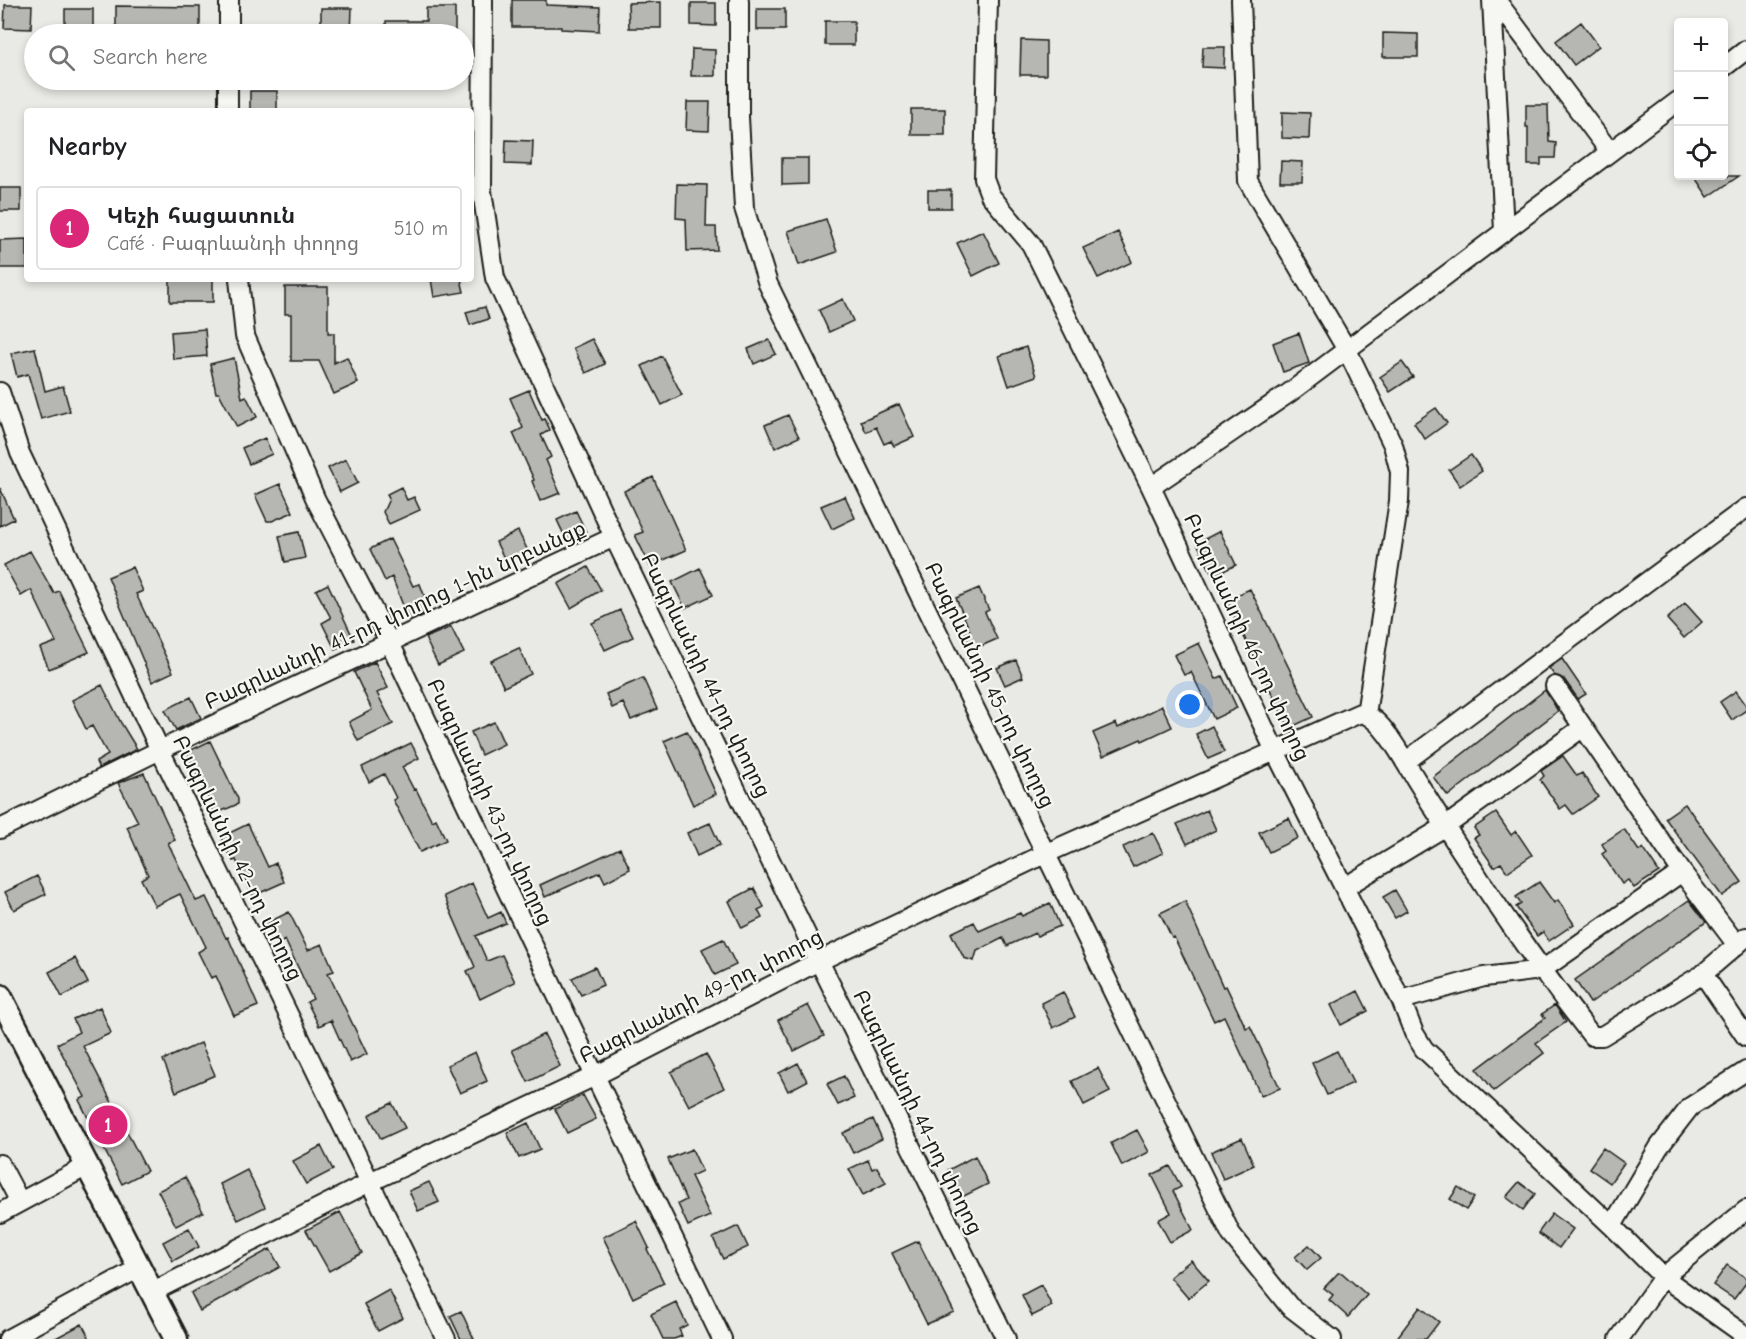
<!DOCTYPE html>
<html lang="en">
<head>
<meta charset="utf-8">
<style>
  :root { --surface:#fff; --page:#f2f2f2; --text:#202124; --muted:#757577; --line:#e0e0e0; --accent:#db2777 }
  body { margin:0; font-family:"Comic Neue","Noto Sans Armenian",sans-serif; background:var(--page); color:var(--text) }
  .controls { position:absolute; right:18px; top:18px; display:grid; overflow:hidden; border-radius:6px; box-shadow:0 3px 9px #0003 }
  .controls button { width:54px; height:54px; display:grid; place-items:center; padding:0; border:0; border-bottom:2px solid var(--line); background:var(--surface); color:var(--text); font:30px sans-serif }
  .you { position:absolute; left:1190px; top:705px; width:21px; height:21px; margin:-15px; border:4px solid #fff; border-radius:50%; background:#1a73e8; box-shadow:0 0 0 9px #1a73e833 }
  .badge { display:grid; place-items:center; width:39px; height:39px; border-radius:50%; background:var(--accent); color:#fff; font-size:20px; font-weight:700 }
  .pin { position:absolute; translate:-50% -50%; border:3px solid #fff; box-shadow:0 2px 6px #0006 }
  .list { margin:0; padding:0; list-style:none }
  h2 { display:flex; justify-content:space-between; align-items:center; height:78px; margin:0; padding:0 24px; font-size:26px }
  h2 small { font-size:20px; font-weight:400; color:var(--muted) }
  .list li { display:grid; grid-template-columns:39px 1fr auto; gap:18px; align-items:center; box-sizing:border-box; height:84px; margin:0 12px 12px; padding:0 12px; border:2px solid var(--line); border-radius:6px }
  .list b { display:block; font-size:22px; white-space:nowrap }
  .list p { margin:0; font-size:20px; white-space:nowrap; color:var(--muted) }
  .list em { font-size:20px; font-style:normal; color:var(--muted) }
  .icon { flex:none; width:33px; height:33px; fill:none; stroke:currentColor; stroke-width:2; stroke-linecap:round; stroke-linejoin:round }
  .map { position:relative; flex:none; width:1746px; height:1339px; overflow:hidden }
  .search { position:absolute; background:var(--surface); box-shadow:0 3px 9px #0003; left:24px; top:24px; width:450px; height:66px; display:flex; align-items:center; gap:15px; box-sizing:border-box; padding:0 21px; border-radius:33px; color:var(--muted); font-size:22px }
  .panel { position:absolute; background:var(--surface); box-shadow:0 3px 9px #0003; left:24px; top:108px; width:450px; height:174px; border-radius:6px }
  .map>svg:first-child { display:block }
</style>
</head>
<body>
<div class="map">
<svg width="1746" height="1339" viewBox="0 0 1746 1339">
  <rect width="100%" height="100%" fill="#e9e9e5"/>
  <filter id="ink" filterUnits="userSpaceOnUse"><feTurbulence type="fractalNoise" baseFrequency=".0167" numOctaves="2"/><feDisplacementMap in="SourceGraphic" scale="12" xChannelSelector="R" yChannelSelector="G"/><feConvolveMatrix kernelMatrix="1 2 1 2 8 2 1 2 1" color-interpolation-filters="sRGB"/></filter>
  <g filter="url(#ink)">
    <path fill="#b6b6b3" stroke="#1c1c1c" stroke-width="1.5" d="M512,0h34v5l54,2 -1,24 -38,-2v-2h-49z
      M661,2v26h-32l-1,-25z
      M691,3h25v23l-25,-1z
      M5,5h27l-1,24 -27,-1z
      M116,6l84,1v22h-44v5h-38l-2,-6z
      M321,8h31l-1,26h-30z
      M426,8h29v26h-69v-13h40z
      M65,9h28v25h-28z
      M757,9h28v21h-28z
      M825,21h29v24h-29z
      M1581,22l18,24 -25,19 -18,-24z
      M1383,33l35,1v23h-35z
      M1021,40l25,1v34h-26z
      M1203,47h22l-1,21 -22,-1z
      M692,49l23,1v26h-24z
      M250,91h27v20h-27z
      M687,102h23l-1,29 -23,-1z
      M1526,105h22l1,37 7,1 -1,15h-14v7h-13v-38h-2z
      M911,109h34v26h-34z
      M1282,112l28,1 -1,26 -27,-1z
      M506,140l27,1 -1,24 -27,-1z
      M782,158h26v26l-26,1z
      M1281,161l22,1 -1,20h-22z
      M1694,176h45l-31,21z
      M677,184l30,1 -1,42h10l1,23 -30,1 -1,-32 -10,-1z
      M0,188h21v23h-21z
      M928,190h23v18h-23z
      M826,219l11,33 -38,13 -11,-34z
      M983,231l16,32 -26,13 -16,-33z
      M1118,232l14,30 -34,16 -15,-30z
      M27,239v29h-27v-28z
      M170,279h43v23h-43z
      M431,279h30l3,13 -30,5z
      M285,287h43v46h6v30l13,-6 11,26 -24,11 -15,-33h-28v-47h-6z
      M843,299l10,22 -24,11 -10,-22z
      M485,307l4,12 -19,6 -4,-13z
      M205,329l2,27 -34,3 -2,-27z
      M1299,333l10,30 -26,9 -10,-29z
      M592,339l13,25 -19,9 -13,-25z
      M769,340l7,14 -22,10 -6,-15z
      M1026,347l10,29 -27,10 -10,-30z
      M35,348l10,43 18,-5 7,25 -29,8 -13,-45 -11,3 -6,-24z
      M662,356l20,39 -20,10 -20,-39z
      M234,358l8,40 4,-2 11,21 -20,10 -18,-34h-3l-6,-29z
      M1402,362l11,15 -23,15 -10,-15z
      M529,390l13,30 3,-1 5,11 -9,5 10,22 -5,3 14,33 -20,8 -8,-20 2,-1 -21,-47 10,-5 -13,-30z
      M899,404l15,33 -20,9 -3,-5 -7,3 -8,-17 -10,5 -5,-11z
      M1436,408l11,15 -22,16 -11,-16z
      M788,415l11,22 -24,11 -10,-23z
      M265,438l7,16 -23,10 -7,-16z
      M1471,455l11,16 -22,15 -11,-16z
      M346,459l12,24 -18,9 -12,-24z
      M653,477l33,73 -36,16 -15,-31 8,-3 -19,-41z
      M280,484l13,28 -21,9h-5l-12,-26z
      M401,487l6,13 7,-3 6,13 -31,14 -6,-12 6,-13 -2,-5z
      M0,488l14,31 -14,7z
      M845,496l10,22 -23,11 -11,-23z
      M576,511l10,21 -19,9 -10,-21z
      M518,531l10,20 -22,11 -10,-20z
      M1220,531l16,34 -23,11 -16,-33z
      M299,532l6,26 -20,4 -6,-26z
      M390,539l23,47 7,-2 10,27 -21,10 -17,-44 -7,4 -15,-32z
      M30,551l24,42 5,-2 30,61 -40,17 -9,-21 16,-6 -25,-52 -10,6 -17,-31z
      M132,567l11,24 -7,3 37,78 -21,10 -44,-105z
      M588,567l13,23 -30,18 -13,-24z
      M700,568l13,27 -28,13 -13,-26z
      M328,584l26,56 -19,9 -13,-26 9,-5 -15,-28z
      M979,588l10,22 -4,2 12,27 -25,11 -7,-17 5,-2 -14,-33z
      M1250,589l63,128 -24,11 -63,-128z
      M1685,603l17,19 -18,16 -17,-19z
      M620,610l13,27 -28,13 -13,-27z
      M451,627l13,26 -26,12 -13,-27z
      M1199,643l17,36 6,-3 15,32 -23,11 -23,-47 -7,3 -10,-20z
      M519,648l12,26 -27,13 -13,-26z
      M1562,659l24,35 -8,5 -14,-20 -10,-4 -5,-7z
      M1016,660l7,17 -18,8 -8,-17z
      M375,662l13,26 -11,5 16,31 -35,17 -9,-19 23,-12 -18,-38z
      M643,678l14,31 -26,11 -8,-17 -11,5 -6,-14z
      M102,685l19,38 16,26 -38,19 -3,-6 12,-7 -16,-29 -6,3 -14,-29z
      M1545,690l13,21 -110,85 -15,-19z
      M1736,691l10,14v5l-14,10 -12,-18z
      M191,697l10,21 -25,12 -11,-20z
      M1162,706l10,21 -30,14 -1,-2 -38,17 -10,-23 23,-10 2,5z
      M494,722l10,22 -23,11 -10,-23z
      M1212,726l12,26 -16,7 -12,-25z
      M687,731l29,63 -23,11 -29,-64z
      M210,741l28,58v5l-23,10 -28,-62z
      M411,743l8,15 -17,9 12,23 2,-1 16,32 4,-2 10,21 -26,12 -27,-52 3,-2 -12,-24 -15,8 -7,-15z
      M1563,756l14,20 5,-3 16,24 -25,17 -7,-9 -6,4 -20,-29 4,-4 -3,-5z
      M144,773l31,67 -7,3 28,58 10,-4 20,41 2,-1 30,69 -24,10 -18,-40 -5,2 -13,-26 8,-5 -26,-53 -25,12 -14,-27 7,-4 -21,-48 11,-5 -20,-39z
      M1685,804l57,78 -20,14 -57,-78z
      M1207,810l9,20 -29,14 -10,-20z
      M1496,813l15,22 5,-4 16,24 -25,17 -6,-9 -7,4 -20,-29 5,-3 -5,-7z
      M1289,818l9,20 -29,14 -10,-20z
      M710,823l10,22 -23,11 -10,-23z
      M248,824l20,43 8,-4 8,19 -31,14 -17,-36 -3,1 -12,-24z
      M1624,829l15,22 4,-3 16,24 -25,16 -6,-8 -6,4 -20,-30 4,-3 -4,-7z
      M1153,833l10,20 -30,14 -10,-20z
      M620,848l10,21 -25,13 -5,-10 -55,25 -5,-12z
      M37,876l9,18 -32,16 -9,-18z
      M1539,882l15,21 4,-3 16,24 -25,17 -6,-9 -6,4 -21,-29 5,-3 -5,-7z
      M472,883l16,35 13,-6 5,11 -30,13 11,25 15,-6 13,27 -35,17 -13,-28 8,-4 -31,-71z
      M754,888l10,19 -6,3 4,8 -20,10 -13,-27z
      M1395,890l12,21 -12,7 -12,-21z
      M1689,900l17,22 -116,81 -15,-23z
      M1185,901l38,86 3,-1 20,42 4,-2 30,62 -19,8 -37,-80 -10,5 -40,-84 -2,1 -12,-25z
      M1050,903l10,23 -23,10 -2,-3 -28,13 -4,-8 -26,13 -3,10 -10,-3 -13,-25 23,-11 5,9 41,-18 2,3z
      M289,912l19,38 14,-6 12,27 -6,2 39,81 -17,8 -19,-42 -12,6 -12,-24 6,-3 -28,-59 -7,4 -11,-21z
      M723,939l13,26 -21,10 -13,-26z
      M75,958l13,25 -26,14 -13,-25z
      M595,967l8,18 -22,10 -9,-17z
      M1358,991l10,20 -27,14 -10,-20z
      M1063,992l12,25 -22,11 -12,-25z
      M808,1005l16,31 -30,15 -16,-31z
      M1555,1005l11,17 -30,21 8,10 -50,38 -17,-22 68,-51 -3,-4z
      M100,1007l11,26 -28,13 64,125 -25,13 -43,-84 6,-3 -28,-53 22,-12 -6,-13z
      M544,1034l16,32 -32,16 -16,-32z
      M201,1043l14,32 -39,17 -13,-32z
      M1337,1051l16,32 -26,12 -15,-32z
      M475,1052l12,29 -27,12 -13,-28z
      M706,1054l18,34 -35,18 -18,-34z
      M798,1063l9,18 -19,10 -9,-18z
      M1098,1068l12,24 -26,13 -12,-24z
      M844,1076l10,22 -16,7 -11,-21z
      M583,1095l13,24 -29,14 -12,-24z
      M392,1103l13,25 -24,11 -12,-24z
      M873,1119l9,20 -29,14 -10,-20z
      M528,1123l12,26 -21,9 -12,-25z
      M1137,1130l12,22 -27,14 -11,-23z
      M1242,1138l12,27 -31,14 -12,-27z
      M321,1146l12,24 -27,14 -13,-23z
      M1603,1148l21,15 -14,20 -21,-15z
      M692,1149l10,22 -11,5 19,40 -22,10 -10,-22 8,-4 -18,-41z
      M975,1156l13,28 -26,13 -14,-27z
      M868,1160l4,9 5,-2 9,16 -23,12 -14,-26z
      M1170,1166l11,21 -8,4 20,39 -23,12 -12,-22 13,-7 -19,-38z
      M247,1170l18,37 -27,13 -18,-36z
      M185,1177l18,35 -27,14 -18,-35z
      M429,1182l10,20 -21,9 -9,-20z
      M1519,1182l16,12 -12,16 -17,-13z
      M1458,1187l16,11 -8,12 -16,-11z
      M340,1212l22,41 -33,18 -23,-41z
      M1552,1214l21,15 -14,19 -21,-15z
      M636,1221l13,27 -2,1 17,34 -31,15 -30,-61z
      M738,1226l10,21 -25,12 -10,-21z
      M189,1228l10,19 -26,14 -10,-19z
      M918,1241l36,71 -27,12 -35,-71z
      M1309,1245l12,13 -14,12 -12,-13z
      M270,1249l10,18 -80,44 -9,-18z
      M1191,1260l18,21 -21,17 -18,-21z
      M1727,1265l19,13v5l-12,16 -21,-14z
      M1338,1273h4l25,22 -19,22 -19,-17 4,-5 -9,-7z
      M1041,1285l11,21 -20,10 -10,-21z
      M389,1290l14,28 -25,13 -14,-27z
      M676,1302l11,23 -8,4 3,7 -8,3h-11l-12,-25z
      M1420,1307l19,15 -13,17h-30z
      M461,1311l13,28h-13l-11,-23z
      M82,1324l8,15h-36z"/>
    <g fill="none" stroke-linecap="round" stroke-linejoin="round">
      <g stroke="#1c1c1c" stroke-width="22">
        <path id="minor" d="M483,0l-1,191 13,87 119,259 205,424 187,378
          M739,0v117l5,91 24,76 463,950 58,72 43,33
          M988,0l-4,179 6,16 41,49 120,243 124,264 126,249 13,33 10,16 188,177
          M1241,0l7,181 99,169 46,95 7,27 -1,29 -33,213
          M1492,0l12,231
          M1496,0l114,152
          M229,34v-34
          M1724,67l22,-17
          M228,111v-31
          M239,279l6,57 71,164 74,143 205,433 127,263
          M0,392l20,61 140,297 286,589
          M1151,487l138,-94 389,-292
          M1405,762l341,-254
          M0,829l160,-79 454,-213
          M1682,872l55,73
          M1345,887l101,-61 136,-98
          M1746,937l-43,37 43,63
          M1401,1000l83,-23 58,-7 140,-98 -127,-186
          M0,1164l20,38
          M1746,1210l-83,67 83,59
          M0,1213l87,-47
          M152,1292l218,-110 225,-106 224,-115 228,-108 313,-140c19,2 38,37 47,52 57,93 118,185 185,271h10l101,-62
          M8,1339l131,-71
          M1619,1339l44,-62 -51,-51 47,-79 31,-40 56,-36"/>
      </g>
      <g stroke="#1c1c1c" stroke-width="27">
        <path id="major" d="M0,996l176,343"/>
      </g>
      <use href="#minor" stroke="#f6f6f2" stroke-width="18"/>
      <use href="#major" stroke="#f6f6f2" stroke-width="22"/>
    </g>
  </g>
  <g text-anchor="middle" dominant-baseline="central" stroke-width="4.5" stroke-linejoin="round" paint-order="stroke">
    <g font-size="21" fill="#1c1c1c" stroke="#f6f6f2">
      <text transform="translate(395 615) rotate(-25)">Բագրևանդի 41-րդ փողոց 1-ին նրբանցք</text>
      <text transform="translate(1247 637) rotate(65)">Բագրևանդի 46-րդ փողոց</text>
      <text transform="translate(706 675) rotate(64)">Բագրևանդի 44-րդ փողոց</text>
      <text transform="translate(990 685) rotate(64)">Բագրևանդի 45-րդ փողոց</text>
      <text transform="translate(490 802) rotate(65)">Բագրևանդի 43-րդ փողոց</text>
      <text transform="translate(238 858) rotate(64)">Բագրևանդի 42-րդ փողոց</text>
      <text transform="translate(701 996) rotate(-27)">Բագրևանդի 49-րդ փողոց</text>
      <text transform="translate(918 1112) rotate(64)">Բագրևանդի 44-րդ փողոց</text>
    </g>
  </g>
</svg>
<div class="controls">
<button>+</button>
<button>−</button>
<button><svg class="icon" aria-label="locate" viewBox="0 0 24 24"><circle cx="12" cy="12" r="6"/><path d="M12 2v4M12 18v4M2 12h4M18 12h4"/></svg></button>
</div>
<div class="you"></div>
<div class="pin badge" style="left:108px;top:1125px">1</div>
<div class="search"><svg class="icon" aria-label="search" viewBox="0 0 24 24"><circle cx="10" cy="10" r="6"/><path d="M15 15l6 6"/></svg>Search here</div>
<section class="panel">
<h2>Nearby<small></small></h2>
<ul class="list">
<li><span class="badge">1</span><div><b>Կեչի հացատուն</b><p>Café · Բագրևանդի փողոց</p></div><em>510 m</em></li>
</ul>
</section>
</div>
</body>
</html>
